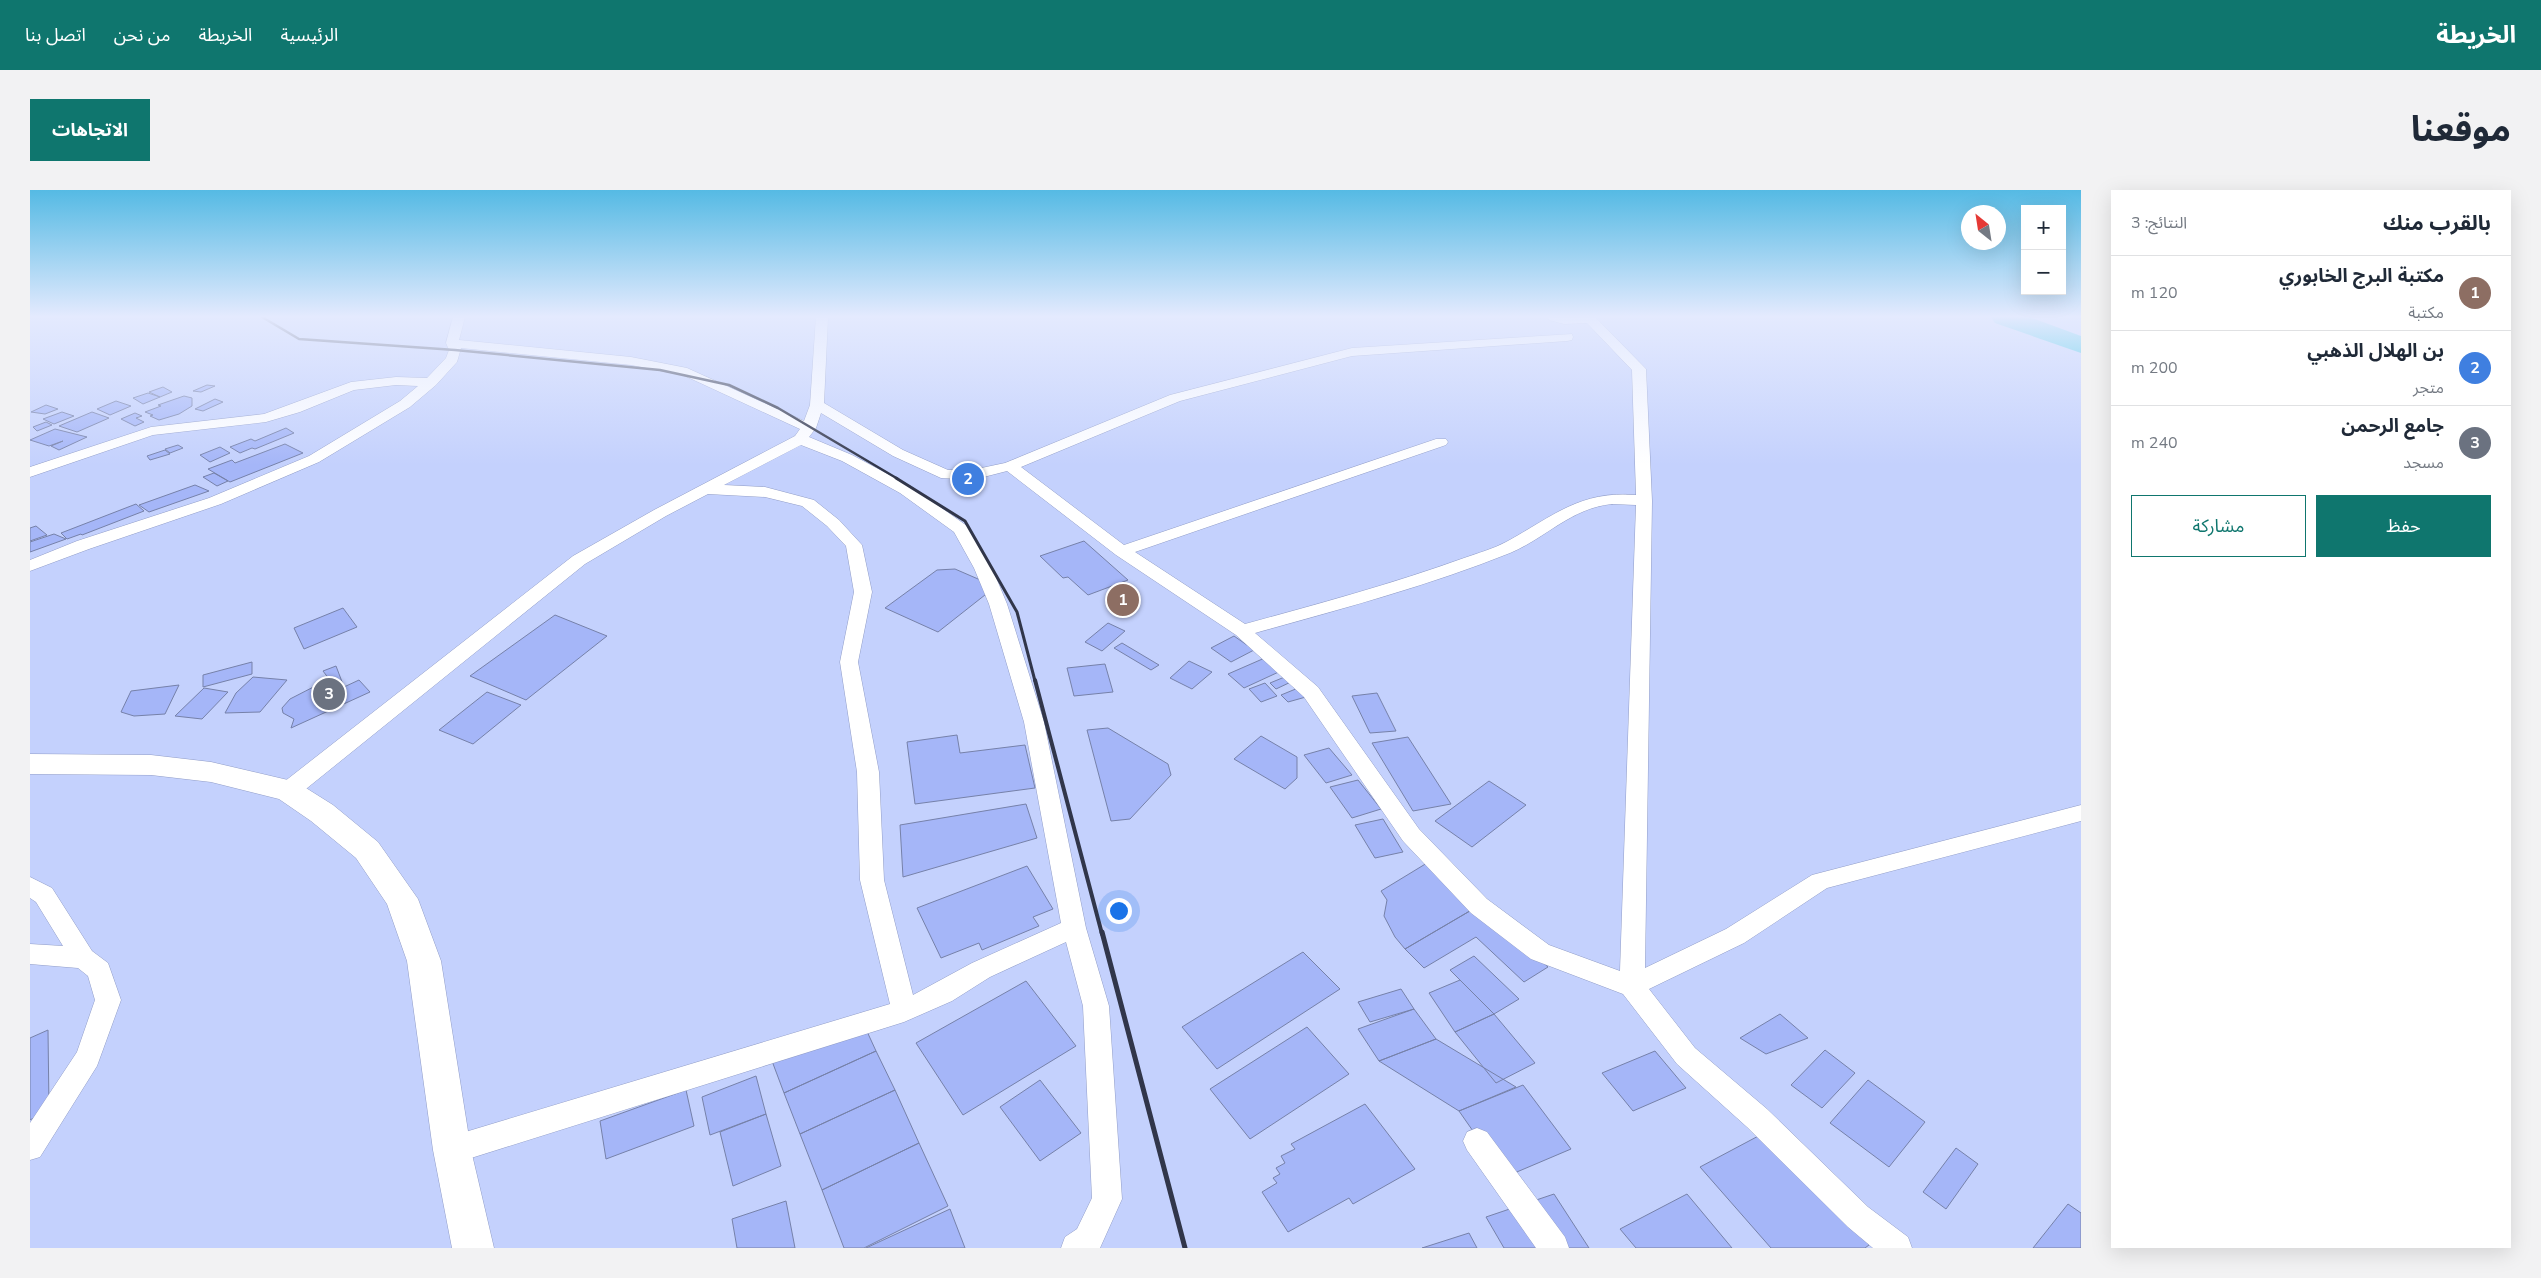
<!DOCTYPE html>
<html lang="ar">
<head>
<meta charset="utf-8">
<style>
  :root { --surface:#fff; --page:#f2f2f3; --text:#1f2937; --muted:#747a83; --line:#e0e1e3; --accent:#0f766e }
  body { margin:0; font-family:"Nunito Sans","Noto Sans Arabic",sans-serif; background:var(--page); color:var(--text); direction:rtl }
  .controls { position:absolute; right:15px; top:15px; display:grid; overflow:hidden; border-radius:0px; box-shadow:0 5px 20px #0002 }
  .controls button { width:45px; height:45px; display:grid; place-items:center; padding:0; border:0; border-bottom:1px solid var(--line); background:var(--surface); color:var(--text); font:25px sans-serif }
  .compass { position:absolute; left:1931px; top:15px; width:45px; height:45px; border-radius:50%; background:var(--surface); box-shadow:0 5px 20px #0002; rotate:330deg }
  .you { position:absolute; left:1088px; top:720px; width:18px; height:18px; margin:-12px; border:4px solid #fff; border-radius:50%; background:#1a73e8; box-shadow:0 0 0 8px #1a73e833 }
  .badge { display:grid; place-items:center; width:32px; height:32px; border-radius:50%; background:var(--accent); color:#fff; font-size:16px; font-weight:700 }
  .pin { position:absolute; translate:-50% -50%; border:2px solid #fff; box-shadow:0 1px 5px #0006 }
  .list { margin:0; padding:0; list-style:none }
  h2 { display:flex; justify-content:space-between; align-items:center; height:65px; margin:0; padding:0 20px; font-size:21px }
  h2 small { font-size:16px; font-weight:400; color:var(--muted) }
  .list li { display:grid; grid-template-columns:32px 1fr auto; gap:15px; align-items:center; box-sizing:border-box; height:75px; padding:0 20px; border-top:1px solid var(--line) }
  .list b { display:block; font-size:19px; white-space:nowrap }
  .list p { margin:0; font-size:16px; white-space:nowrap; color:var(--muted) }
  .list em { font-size:16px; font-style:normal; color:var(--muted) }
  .actions { display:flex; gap:10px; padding:15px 20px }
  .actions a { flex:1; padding:11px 0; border:1px solid var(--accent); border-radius:0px; text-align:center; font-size:18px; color:var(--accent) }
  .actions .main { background:var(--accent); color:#fff }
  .map { position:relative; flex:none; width:2051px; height:1058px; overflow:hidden; direction:ltr; border-radius:0px }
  header { display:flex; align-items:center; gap:30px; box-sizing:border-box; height:70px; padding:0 25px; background:var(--accent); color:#fff }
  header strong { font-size:24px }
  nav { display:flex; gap:28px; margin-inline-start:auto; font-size:18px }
  .intro { display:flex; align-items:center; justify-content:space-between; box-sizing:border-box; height:120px; padding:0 30px }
  h1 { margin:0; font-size:35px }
  .button { padding:12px 22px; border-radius:0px; background:var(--accent); color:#fff; font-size:18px; font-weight:700 }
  main { display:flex; gap:30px; padding:0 30px }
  aside { flex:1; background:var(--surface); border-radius:0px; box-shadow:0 5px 20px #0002 }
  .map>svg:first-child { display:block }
</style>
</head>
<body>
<header>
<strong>الخريطة</strong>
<nav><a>الرئيسية</a><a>الخريطة</a><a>من نحن</a><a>اتصل بنا</a></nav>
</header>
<div class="intro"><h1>موقعنا</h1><a class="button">الاتجاهات</a></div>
<main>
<aside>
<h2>بالقرب منك<small>النتائج: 3</small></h2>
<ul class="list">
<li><span class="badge" style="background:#8d6e63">1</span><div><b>مكتبة البرج الخابوري</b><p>مكتبة</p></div><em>120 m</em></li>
<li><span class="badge" style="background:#3f7fe0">2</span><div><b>بن الهلال الذهبي</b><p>متجر</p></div><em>200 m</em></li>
<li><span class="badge" style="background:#6b7280">3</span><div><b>جامع الرحمن</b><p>مسجد</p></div><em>240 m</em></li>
</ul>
<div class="actions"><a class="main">حفظ</a><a>مشاركة</a></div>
</aside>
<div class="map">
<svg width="2051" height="1058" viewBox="0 0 2051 1058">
  <rect width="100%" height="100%" fill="#c4d1fd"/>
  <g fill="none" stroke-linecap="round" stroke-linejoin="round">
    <path fill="#1ac3de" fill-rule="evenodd" d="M1961,127h38l52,19v17l-86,-30z"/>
  </g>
  <path fill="#a5b6f8" stroke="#7681a9" d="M177,195l8,1 -14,6 -8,-1z
    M133,197l9,5 -12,5 -11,-5z
    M118,203l12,4 -17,7 -10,-6z
    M154,206l8,2v8l-13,8 -20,6 -9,-4 3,-1 -8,-3 16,-6 -3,-1z
    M185,209l8,3 -20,9 -8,-2z
    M86,211l15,5 -21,9 -13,-6z
    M16,215l12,4 -13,5 -14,-2z
    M32,222l12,4 -20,8 -11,-5z
    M62,222l17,6 -32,14 -18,-6z
    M105,223l7,3 -6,2 8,4 -9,4 -14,-7z
    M16,232l6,3 -15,6 -4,-4z
    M256,238l8,5 -39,16 -3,-1 -12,5 -10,-6 21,-8 4,2z
    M25,239l32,8 -28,13 -8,-4 12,-5 -14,5 -19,-6z
    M255,254l18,9 -73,29 -22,-13 24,-9 3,3z
    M148,255l5,3 -13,5 -5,-4z
    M190,257l10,6 -20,9 -10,-7z
    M135,260l5,4 -20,6 -3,-4z
    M184,283l14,8 -11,5 -14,-9z
    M165,295l14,6 -60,21 -10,-7z
    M106,314l8,7 -62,24 -1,-1 -14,5 -6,-6z
    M6,336l11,9 -17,6v-13z
    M24,344l12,5 -36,13v-10z
    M1054,351l44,39 -40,15 -20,-18 -5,1 -23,-22z
    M925,379l30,13 5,9 -52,41 -53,-24 52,-38z
    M313,418l14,19 -53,22 -10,-21z
    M525,425l52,21 -81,64 -56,-24z
    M1078,433l17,8 -23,20 -17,-9z
    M1204,446l20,14 -23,12 -20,-14z
    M1092,453l37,22 -8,5 -37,-22z
    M1237,467l16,13 -39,18 -16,-14z
    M1159,471l23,11 -20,17 -22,-11z
    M222,472v12l-49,13v-12z
    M1075,474l8,28 -39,4 -7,-28z
    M306,476l8,21 15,-7 11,12 -79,36 3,-9 -11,-6 -1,-5 8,-9 39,-20 -6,-8z
    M1257,486l6,5 -17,8 -6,-6z
    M223,487l34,3 -27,32 -35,1 11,-20z
    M1235,493l12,13 -16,6 -12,-13z
    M149,495l-14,29 -31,2 -13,-4 10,-21z
    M1273,496l10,9 -25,7 -7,-7z
    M174,498l24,4 -26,27 -27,-3z
    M457,502l34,13 -48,39 -34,-14z
    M1347,503l19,38 -26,2 -18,-37z
    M1078,538l60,36 3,11 -41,44 -19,2 -24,-91z
    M927,545l3,18 65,-8 10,43 -120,16 -8,-62z
    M1231,546l36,21v21l-12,11 -51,-30z
    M1378,547l43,67 -38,7 -41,-68z
    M1299,558l23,27 -26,8 -22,-28z
    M1328,590l23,29 -29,9 -22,-31z
    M1459,591l37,24 -54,42 -37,-26z
    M996,614l11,34 -134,39 -3,-52z
    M1353,629l20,33 -28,6 -20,-33z
    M1397,673l53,42 -75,44 -10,-12 -11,-21 3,-16 -6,-9z
    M997,676l26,43 -20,8 6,9 -57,24 -3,-7 -38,15 -24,-50z
    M1450,715l68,62 -24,15 -48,-45 -52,31 -19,-19z
    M1273,762l37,37 -123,80 -35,-42z
    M1444,766l45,43 -25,15 -44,-44z
    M1430,790l34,34 -39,18 -26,-39z
    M996,791l50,65 -113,69 -47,-72z
    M1371,799l13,20 -44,13 -12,-20z
    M1384,819l22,30 -57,22 -21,-32z
    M829,824l17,37 -92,42 -15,-40z
    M1464,824l41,49 -39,20 -41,-51z
    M1750,824l28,24 -42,16 -26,-16z
    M1277,837l42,47 -99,65 -40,-50z
    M18,840l1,80 -19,10v-82z
    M1406,849l80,48 -57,24 -80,-50z
    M1795,860l30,23 -33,35 -31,-23z
    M846,861l19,39 -95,44 -16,-41z
    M1625,861l31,37 -53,23 -31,-38z
    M726,886l10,38 -56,21 -8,-38z
    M1010,890l41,53 -41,28 -40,-54z
    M1838,890l57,42 -36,45 -59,-44z
    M1493,895l48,64 -66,28 -46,-66z
    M656,900l8,36 -88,33 -6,-38z
    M865,900l24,53 -97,47 -22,-56z
    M1335,914l50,65 -62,35 -4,-6 -61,34 -26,-40 15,-9 -4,-5 7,-4 -4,-6 9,-5 -4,-7 14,-7 -4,-5z
    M736,924l15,52 -48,20 -13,-54z
    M1734,943l105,112 -4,3h-94l-71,-81z
    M889,953l29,63 -84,42h-20l-22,-58z
    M1926,958l22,16 -32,45 -23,-17z
    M1524,1004l35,54h-85l-18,-31z
    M1657,1004l45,54h-96l-16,-19z
    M756,1011l9,47h-58l-5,-29z
    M2038,1014l13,9v35h-48z
    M920,1019l15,39h-99z
    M1439,1043l8,15h-55z"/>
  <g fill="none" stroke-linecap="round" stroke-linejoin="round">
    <g stroke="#919dc7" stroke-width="1">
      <path id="street" d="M423,127h12l-6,23 172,17 56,11 117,53 6,-16 6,-88h12l-4,86 79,47 45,20h24l33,-7 165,-68 182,-47 220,-14 1,3 -1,3 -5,1 -215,15 -172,45 -159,66 103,78 312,-106h10l2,3 -2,3 -311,107 110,72c73,-20 147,-40 219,-66 14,-5 29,-9 42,-16 46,-25 74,-52 130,-47l-4,-125 -45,-47 -23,1 -15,-4 -2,-3h48l51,52 6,132 -7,467 81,-39 86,-54 269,-70v16l-254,67 -83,55 -95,46 46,59 72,61 101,98 40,30 4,11h-39l-25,-21 -101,-100 -70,-63 -54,-70 -92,-35 -60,-46 -68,-72 -99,-144 -68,-62 -120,-80 -109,-84 -35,9 -31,-2 -48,-22 -72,-43 -5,15 -7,9 43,18 60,32 55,39 25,42 15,36 37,118 42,206 23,78 13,193 -22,49h-39l4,-11 12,-8 15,-31 -9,-192 -17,-64 -76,35 -38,24 -48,21 -452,142 -10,-4 -4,-10 4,-10 10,-4 438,-132 -30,-124 -3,-108 -17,-110 14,-70 -8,-46 -19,-20 -25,-20 -37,-9 -57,-3 -42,22 -81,48 -289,233 -8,2 -8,-2 -3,-6 3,-6 293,-229 81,-46 141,-74 5,-7 -117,-54 -52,-10 -170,-17 -4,14 -21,23 -26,22 -91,55 -98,42 -132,45 -59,22v-11l47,-19 132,-43 100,-42 91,-55 18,-15 -22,-1 -42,5 -54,22 -34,10 -113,13 -123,42v-10l121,-40 113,-13 87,-32 45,-5 31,1 19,-20 3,-8 -3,-7zM771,255l41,16 58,32 54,39 20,36 15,36 35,118 37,201 -89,40 -59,32 -29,-115 -5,-108 -21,-110 14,-70 -10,-47 -23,-25 -25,-20 -49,-13 -41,-2zM1582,314l24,1 -16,466 -71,-26 -62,-46 -68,-70 -101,-142 -63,-54c86,-24 173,-47 255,-80 36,-15 61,-45 102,-49z
        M0,687l22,11 40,63 16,12 13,37 -24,66 -57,91 -10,3v-37l47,-71 18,-52 -7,-24 -10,-8 -48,-4v-20l33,2 -27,-44 -6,-4z
        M1447,938l10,4 78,105 4,11h-33l-69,-98 -4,-9 4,-9z"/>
    </g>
    <g stroke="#919dc7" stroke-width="1">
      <path id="primary" d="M0,564l121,1 60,7 77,18 10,3 35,22 45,37 40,57 23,62 30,189 23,98h-42l-19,-98 -26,-189 -20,-57 -31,-46 -45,-37 -32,-22 -68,-17 -60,-7 -121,-1z"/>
    </g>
    <use href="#street" fill="#fff" fill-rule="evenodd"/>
    <use href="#primary" fill="#fff" fill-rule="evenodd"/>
    <path stroke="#31364a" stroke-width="2.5" d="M232,127l37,22 156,11 205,20 69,15 49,23 120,71"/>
    <path stroke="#31364a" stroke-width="3" d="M866,288l69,43 52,91 18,69"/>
    <path stroke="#31364a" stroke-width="4" d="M1005,490l67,254"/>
    <path stroke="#31364a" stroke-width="5" d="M1072,742l83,316"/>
  </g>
  <linearGradient id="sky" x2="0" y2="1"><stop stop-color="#55bae4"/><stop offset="0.46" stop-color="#e4eafe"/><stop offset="1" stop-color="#e4eafe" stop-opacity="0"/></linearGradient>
  <rect width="2051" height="275" fill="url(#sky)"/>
</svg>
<div class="controls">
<button>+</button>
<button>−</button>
</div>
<svg class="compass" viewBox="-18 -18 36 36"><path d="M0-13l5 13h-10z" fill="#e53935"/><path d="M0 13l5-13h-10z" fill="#747a83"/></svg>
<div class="you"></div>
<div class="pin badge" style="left:1093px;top:410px;background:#8d6e63">1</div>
<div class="pin badge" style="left:938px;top:289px;background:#3f7fe0">2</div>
<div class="pin badge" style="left:299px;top:504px;background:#6b7280">3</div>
</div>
</main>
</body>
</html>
